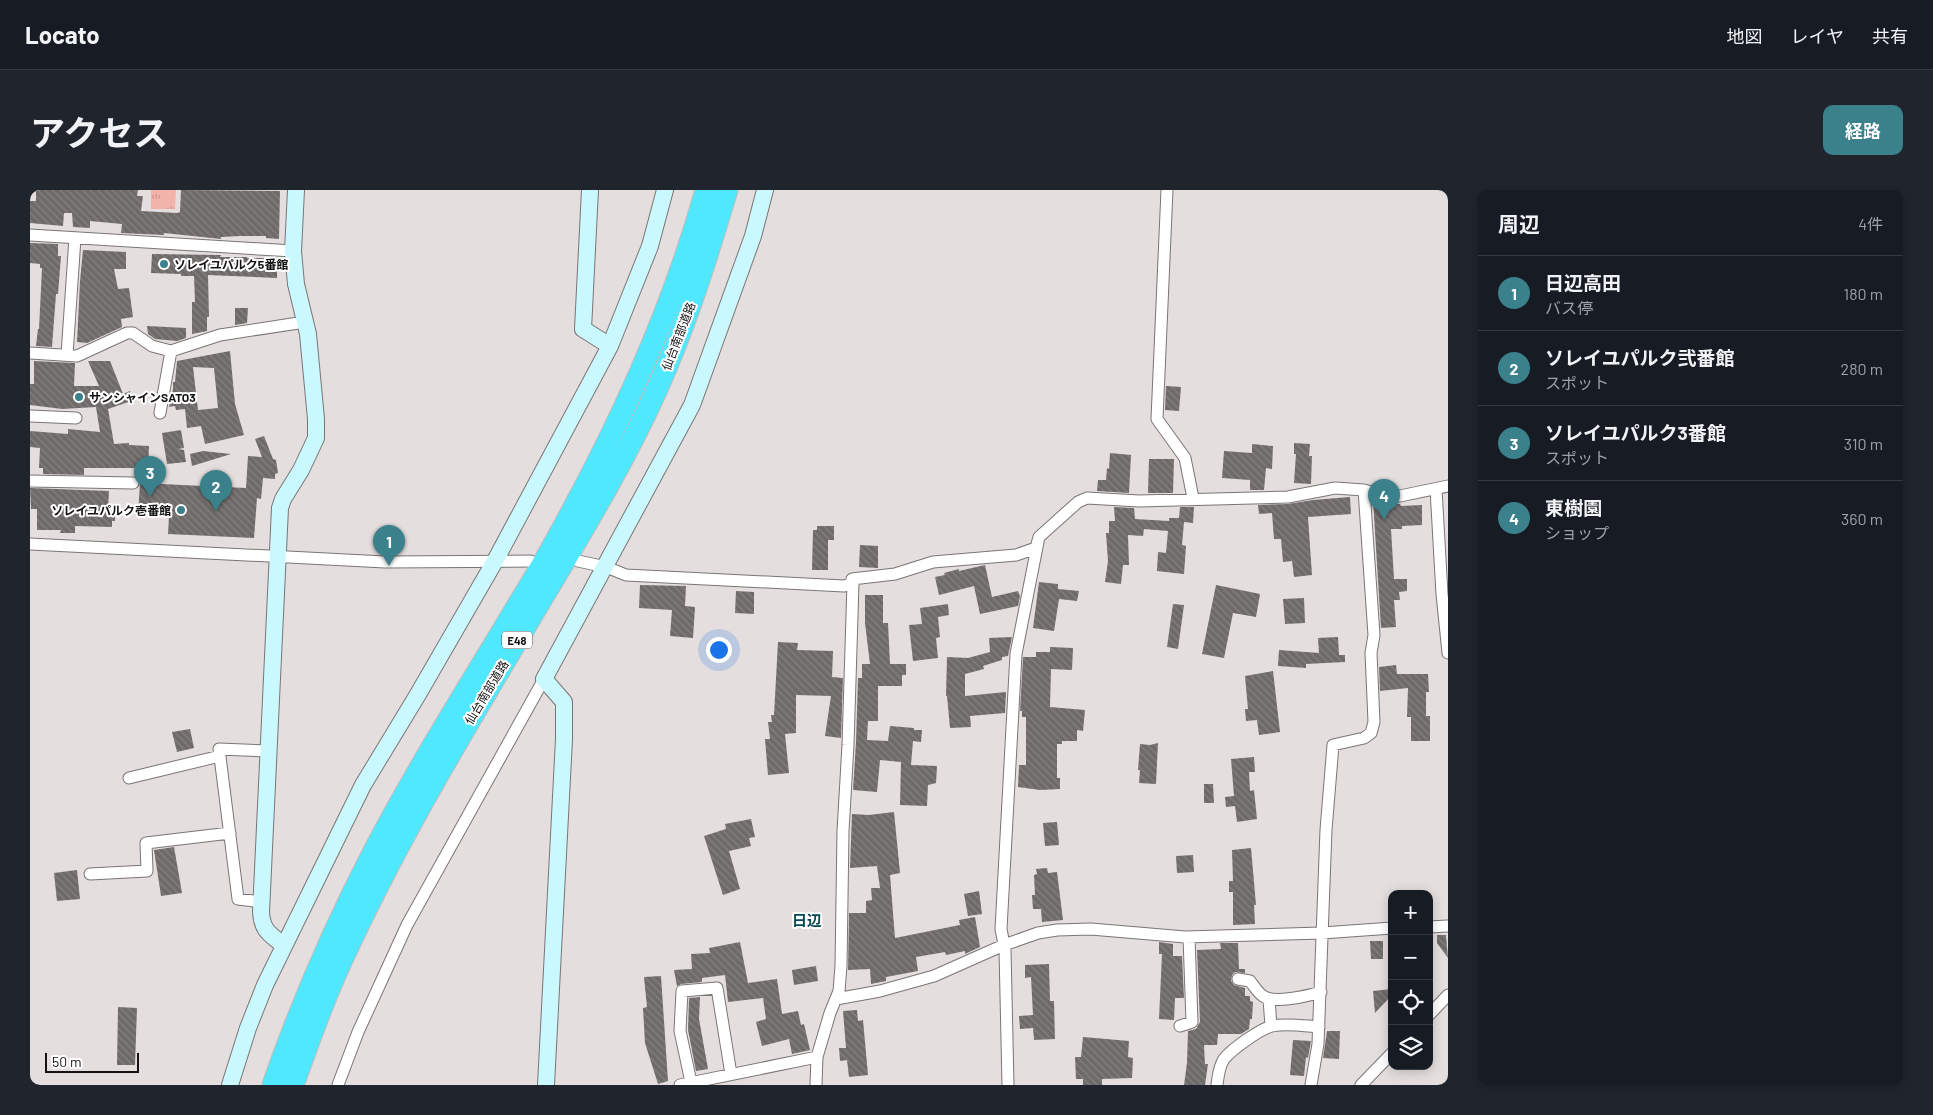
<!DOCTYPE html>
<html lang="ja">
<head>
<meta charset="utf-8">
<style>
  :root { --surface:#171b24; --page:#20242c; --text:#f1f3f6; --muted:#9ea1a6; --line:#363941; --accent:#3a818c }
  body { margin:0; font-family:Barlow,"Noto Sans JP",sans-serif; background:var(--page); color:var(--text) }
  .controls { position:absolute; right:15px; bottom:15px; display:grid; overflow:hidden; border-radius:10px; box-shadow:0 2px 12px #0003 }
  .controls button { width:45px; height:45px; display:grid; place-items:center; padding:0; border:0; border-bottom:1px solid var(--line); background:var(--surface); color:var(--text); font:25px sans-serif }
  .scale { position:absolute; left:15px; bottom:12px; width:94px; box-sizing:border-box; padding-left:5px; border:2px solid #141212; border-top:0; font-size:14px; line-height:18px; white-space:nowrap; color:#141212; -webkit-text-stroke:4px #fff; paint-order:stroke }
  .you { position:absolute; left:688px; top:459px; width:18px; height:18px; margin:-12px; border:4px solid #fff; border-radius:50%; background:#1a73e8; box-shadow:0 0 0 8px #1a73e833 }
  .badge { display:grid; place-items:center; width:32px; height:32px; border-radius:50%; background:var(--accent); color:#fff; font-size:16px; font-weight:700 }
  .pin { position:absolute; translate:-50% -41px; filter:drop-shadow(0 1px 2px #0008) }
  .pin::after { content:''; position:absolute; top:26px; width:18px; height:15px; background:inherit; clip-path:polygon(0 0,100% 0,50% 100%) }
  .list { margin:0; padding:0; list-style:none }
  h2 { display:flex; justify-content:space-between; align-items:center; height:65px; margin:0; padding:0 20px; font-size:21px }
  h2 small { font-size:16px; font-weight:400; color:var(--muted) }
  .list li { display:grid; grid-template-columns:32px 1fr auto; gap:15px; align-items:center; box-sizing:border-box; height:75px; padding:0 20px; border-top:1px solid var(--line) }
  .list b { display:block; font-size:19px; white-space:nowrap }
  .list p { margin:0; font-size:16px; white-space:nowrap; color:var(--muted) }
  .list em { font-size:16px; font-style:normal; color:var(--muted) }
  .icon { flex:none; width:28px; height:28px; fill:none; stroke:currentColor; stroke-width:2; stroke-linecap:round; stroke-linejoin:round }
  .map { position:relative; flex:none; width:1418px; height:895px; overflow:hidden; border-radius:10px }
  header { display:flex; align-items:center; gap:30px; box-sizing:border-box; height:70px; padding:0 25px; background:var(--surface); border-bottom:1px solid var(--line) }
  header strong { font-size:24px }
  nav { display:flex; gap:28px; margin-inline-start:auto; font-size:18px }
  .intro { display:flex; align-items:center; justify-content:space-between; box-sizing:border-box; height:120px; padding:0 30px }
  h1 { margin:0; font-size:35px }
  .button { padding:12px 22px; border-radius:10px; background:var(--accent); color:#fff; font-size:18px; font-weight:700 }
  main { display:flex; gap:30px; padding:0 30px }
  aside { flex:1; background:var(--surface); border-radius:10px; box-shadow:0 2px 12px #0003 }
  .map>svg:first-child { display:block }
</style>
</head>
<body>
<header>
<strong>Locato</strong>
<nav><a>地図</a><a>レイヤ</a><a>共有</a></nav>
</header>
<div class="intro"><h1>アクセス</h1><a class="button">経路</a></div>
<main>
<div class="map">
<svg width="1418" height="895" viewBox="0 0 1418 895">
  <defs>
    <pattern id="park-tufts" width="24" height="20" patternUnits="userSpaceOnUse" patternTransform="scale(1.25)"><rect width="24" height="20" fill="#f2b3ab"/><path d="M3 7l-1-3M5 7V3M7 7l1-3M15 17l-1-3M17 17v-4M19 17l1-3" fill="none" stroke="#cf9992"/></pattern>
    <pattern id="building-back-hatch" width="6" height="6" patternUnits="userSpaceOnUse" patternTransform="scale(1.25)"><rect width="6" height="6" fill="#6f6a6a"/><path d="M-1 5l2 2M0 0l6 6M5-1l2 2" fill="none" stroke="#858181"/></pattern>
  </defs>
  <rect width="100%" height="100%" fill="#e4dede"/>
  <path fill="url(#park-tufts)" d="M121,0h25l-1,19h-24z"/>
  <path fill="url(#building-back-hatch)" fill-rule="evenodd" d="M6,0h102l-1,6h6l-2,15 36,2 3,-1 1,-22 99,1 -1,48 -13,-1v-2h-26l-19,1v2l-57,-6v2l-43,-2 1,-9 -32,-3v7l-17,-1 -1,-14h-8l-1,13 -33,-3v-22h6z
    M0,53l28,1v12h3l-3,38h-2l-4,53 -16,-1 2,-17h1l3,-61h-2v-4l-10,-1z
    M53,60l43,2v17h-12l4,20 11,-1 4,29 -12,2 1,8 -35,16 -10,-1 3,-61z
    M122,64l69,1 -1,2h27v1h30v20l-69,-3 1,42h-2v14l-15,3v-32h3l-1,-26h-13v-2l-30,-1z
    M205,118h13l-1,15 -12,2z
    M117,136l39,2v10l-9,3 -22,-2 -7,-5z
    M200,161l5,53 9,31 -39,9 -4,-18 -14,2 -2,-19 -9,1 -1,-4 -6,1 4,-18v-7h2l2,-21zM163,177l21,1 4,40 -20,2z
    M4,171l41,2 -1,23h25l-11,-25h22l13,33 7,-3 4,9 -26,9 6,35 15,-1v2l20,1 -1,25 -10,-1v-2h-54v7l-41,-1v-6h-4l1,-20 -10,-1v-16l38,3v-5l32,3 -4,-25 -34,2 -32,-4v-21h4z
    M1136,196l15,1 -2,24 -14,-1z
    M151,240l3,18 -6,1 6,1 2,12 -19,2 -5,-31z
    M234,246l9,23 3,1 2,13 -3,1v5l-12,-1 -2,21 -4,-1 -3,40 -86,-4 1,-18 -31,-2 2,-31 106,5 2,-32 14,1 -7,-18z
    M1264,253l16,1 -1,12h3l-1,28 -17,-1 2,-29h-2z
    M1222,254l21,2 -1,23 -6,-1 -2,22h-14v-10l-28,-2 2,-27 28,2z
    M173,261l28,3 -39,12 -2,-12z
    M1080,263l21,2 -2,38 -32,-2 1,-11h8l1,-12 2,1z
    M1119,269h25l-1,34h-25z
    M0,298l79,3 -1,20h7v10h-3v6l-37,-1v7h-15l1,-3h-24v-21h-6z
    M1320,307l1,17 -43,3 4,58 -18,2 -2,-16 -9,1 -2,-23h-7l-2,-26 -13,1 -1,-9 30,-1 25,-4z
    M1343,310l27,4 1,2 21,-1v20l-20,1v3h-11l3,50h13v12l-8,1 1,8h-6l2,27 -15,1z
    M1084,317l20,1 1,11 34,2v-3h10l1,-11h14l-1,16 -9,-1 -2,23 4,1 -2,28 -27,-3 1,-19 8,1 2,-22 -24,-2 -1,7 -15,-1 1,30h-6l-2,19 -16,-2 3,-21 -2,-28h3v-12h6z
    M787,336h17v14h-6v30h-16l1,-40h4z
    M830,355l18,1v22l-19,-1z
    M955,375l7,32 26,-6 2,5 -2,10 -38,8 -6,-28 -35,9 -4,-18 10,-2 -1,-2 15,-4v2z
    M1009,392l19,2v5l21,2 -2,10 -18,-2 -5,32 -21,-3z
    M610,395l46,1 -1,20 10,1 -2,31 -23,-2 2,-26 -33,-2z
    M1186,395l44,9 -4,23 -23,-4 -9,45 -22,-4z
    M706,401l18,1v22l-19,-1z
    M835,405h18v28h5l2,41h16v11h-4v11h-24v35h-10l-1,19 21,1 2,-15 24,2v2h8l-1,12 -8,-1 -2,24 26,1 -1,17 -8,2 -1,21 -27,-1 1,-43 -21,-2 -3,32 -24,-2 3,-48 2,-64h4v-14h8l-5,-41z
    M1274,408l1,25 -20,1 -2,-25z
    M918,414l1,11 -11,2 2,20 -4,1 2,20 -25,3 -4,-36 13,-1 -2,-16z
    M1143,414l11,1 -6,44 -11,-2z
    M982,447l-4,19 -6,1v3l-19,6 1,3 -19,5v22l41,-4 -1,21 -35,3 1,11 -21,1 -3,-32h-1l1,-39 21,1 22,-6 -1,-14z
    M1308,447l1,18h6v7l-39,2v4l-28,-2 1,-16 40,3 -1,-15z
    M748,452l20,1 -1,7 36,1 -1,26 11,1 -2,60 -16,-2 6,-40 -35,-1v38l-11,1 4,39 -21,2 -3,-36h5l-2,-17h4l-1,-7h3z
    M1020,457l23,1 -1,22 -21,-1 -1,38 35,3 -2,21 -6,-1v11h-15v3h-5v34h3v11l-20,1 -22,-3 1,-22h7v-48h-4v-6h-2l3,-54h13v-5h14z
    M1366,475l1,9h31l1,18h-3v24h4v25h-19v-24h-4l1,-29 -28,3 -1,-24z
    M1243,481l7,61 -21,3 -2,-15 -11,1 -1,-12h3l-3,-33z
    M160,539l4,19 -17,4 -5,-20z
    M1128,553l-2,41 -17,-1 1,-13h-2l2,-26 10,1z
    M1224,567l1,15h-6l1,19 4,-1 3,29 -20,3 -2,-16 -9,1 -1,-10 9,-1 -3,-37z
    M1174,594h9l1,19h-10z
    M864,622l6,61 -10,2 5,63 65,-13 -1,-5 16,-3 5,30 -15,7v-3l-19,4 -1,-3 -29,5 2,14 -32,6v4l-15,3 -1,-15 -22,1 1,-57h17v-12l6,-1 -1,-12h9l-3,-22 -27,2 2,-54 17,1z
    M721,629l4,18 -6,1 2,8 -22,5 11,38 -17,6 -19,-59 22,-7 -1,-5z
    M1027,632l2,23 -14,1 -2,-23z
    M144,657l8,46 -21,3 -7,-46z
    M1221,658l5,57h-2l1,19 -22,1v-33h-4v-11h4l-1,-31z
    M1163,665l1,17 -17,1 -1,-17z
    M1017,678l1,5 9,-1 6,48 -21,2 -1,-13h-8l-1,-14h3l-1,-20 3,-1 -1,-5z
    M47,680l3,29 -23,2 -3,-28z
    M949,701l3,23 -14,2 -4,-22z
    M1407,745h9l2,23 -11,-15z
    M1340,751h13v18h-12z
    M710,752l8,41 29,-4 5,35 16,-3 3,14 3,-1 6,26 -18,4 -3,-15 -27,7 -6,-24 10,-3 -3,-21 -35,4 -3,-27 -23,3v4l-21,2 -4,2 -3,-16 18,-1 -1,-15 19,-1 -1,-5z
    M1129,752l14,2v12h9l2,42h-9l-1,22 -15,-1 3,-65h-3z
    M1190,753h18l1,26h6v4l-10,-1 -3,3 -1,6 3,4 11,3v8h5v5l3,1 -1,17h-2l-1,10 -8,5h-23l-1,11h-13l1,19h3l-3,21h-21l3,-22 1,-32 8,-2 4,-7 -3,-72 24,-1z
    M1019,774l1,37h4l1,38 -21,1 -1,-12 -13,1 -1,-13 14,-1 -2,-38 -6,1v-13z
    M786,776l2,15 -24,4 -2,-15z
    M631,786l7,105 -10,3 -13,-41 -2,-35 4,-1 -3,-30z
    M1362,799v6l-17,18 -2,-22z
    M670,807l-1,22 9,50 -12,2 -8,-41 1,-32z
    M88,817l19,1 -2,57h-18z
    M827,820l1,11 5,-1 5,55 -19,2 -2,-17 -7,1 -1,-13h7l-3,-37z
    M1297,841h13l-1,28 -16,-1z
    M1053,847l46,4 -1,16 5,1 -1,20 -30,1v6h-19v-6h-7l-1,-22h6z
    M1263,850l18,1 -3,17 -2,-1 -2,19 -14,-1z"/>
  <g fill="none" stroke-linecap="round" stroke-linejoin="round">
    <g stroke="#7a7574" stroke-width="13">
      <path id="street" d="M1137,0l-10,229 28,39 8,40
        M0,45l263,16
        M0,163l47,3 50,-23h6l19,13 19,5 49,-16 85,-13
        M37,165l8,-117
        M130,223l11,-62
        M0,226l46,2
        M0,291l103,2
        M1406,299l6,105 6,59
        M0,354l355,18 146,-1
        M548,371l28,6 20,8 218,11 9,-3 -1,-4 43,-5 38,-12 83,-7 20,-7 3,-11 39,-35 9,-4 52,3 149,-4 47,-9 29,2 18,5 18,1 48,-10
        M99,588l91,-22
        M60,684l57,-3 -1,-28 84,-10
        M232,712l-24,-3 -19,-150 50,2
        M1399,737l19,-1
        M1208,789l12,2c4,5 8,12 13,15 11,8 44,0 58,-4
        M806,809l44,-8 54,-15 70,-31 34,-12 19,-3 34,-1 94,8 137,-4 70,-5
        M1239,809l2,27
        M1399,825l19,-20
        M1150,836l12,-4 -3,-85
        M661,892l-11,-51 2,-40 35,-3 14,86
        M308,895l20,-53 49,-107 137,-246
        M650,895l137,-28
        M786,895l1,-28 13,-44 9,-22 2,-25 2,-135 5,-86 5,-162
        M978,895l-3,-135 -4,-21 15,-275 22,-112
        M1187,895c1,-8 2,-19 7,-26 8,-10 36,-30 48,-33 15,-3 32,0 47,1
        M1281,895l7,-41 8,-214 7,-85 31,-7 7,-5 3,-11 -3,-69 3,-18 -10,-145
        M1331,895l31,-32"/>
    </g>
    <g stroke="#7a7574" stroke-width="18">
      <path id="secondary" d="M560,0l-7,139 27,17
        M253,755c-13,-11 -21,-14 -22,-33l19,-404 3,-9 18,-29 15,-32v-19l-8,-85 -12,-50 -3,-33 3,-61
        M200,895l18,-57 17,-43 98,-200 54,-89 78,-135 115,-215 40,-100 15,-56
        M516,895l18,-346v-37l-20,-23 148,-274 61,-169 12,-46"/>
    </g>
    <g stroke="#bdbdbd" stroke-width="23">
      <path id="highway" d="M243,895c28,-81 62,-159 101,-234 40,-76 85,-149 129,-221 17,-29 35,-57 51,-86 63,-113 117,-229 152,-354
        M263,895c17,-47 34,-95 56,-140 50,-107 111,-209 172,-311 47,-80 98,-160 136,-245 29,-64 50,-132 70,-199"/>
    </g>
    <use href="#street" stroke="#fff" stroke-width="11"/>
    <use href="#secondary" stroke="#caf8ff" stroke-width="16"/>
    <use href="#highway" stroke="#4fe8fe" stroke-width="21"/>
  </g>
  <g fill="#3a818c" stroke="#fff" stroke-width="2">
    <circle cx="134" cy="74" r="5"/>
    <circle cx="49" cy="207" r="5"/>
    <circle cx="151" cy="320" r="5"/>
  </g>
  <g text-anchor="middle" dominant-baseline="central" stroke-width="4" stroke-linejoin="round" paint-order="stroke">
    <rect fill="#fff" stroke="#5a5959" stroke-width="1" x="472" y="441.5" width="30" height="17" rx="4"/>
    <g font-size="11" font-weight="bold" fill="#141212">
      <text x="487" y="450">E48</text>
    </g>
    <g font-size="12" font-weight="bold" fill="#141212" stroke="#fff" text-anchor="start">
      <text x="144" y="74">ソレイユパルク5番館</text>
      <text x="59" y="207">サンシャインSATO3</text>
      <text x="141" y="320" text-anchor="end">ソレイユパルク壱番館</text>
    </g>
    <g font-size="12" fill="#141212" stroke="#fff">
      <text transform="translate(648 146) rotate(-69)">仙台南部道路</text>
      <text transform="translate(456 502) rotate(-59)">仙台南部道路</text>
    </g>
    <g font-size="15" font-weight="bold" fill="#074750" stroke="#fff">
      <text x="777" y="730">日辺</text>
    </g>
  </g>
</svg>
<div class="controls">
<button>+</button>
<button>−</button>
<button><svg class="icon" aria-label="locate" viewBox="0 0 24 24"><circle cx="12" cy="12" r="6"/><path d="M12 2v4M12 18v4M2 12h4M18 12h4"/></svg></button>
<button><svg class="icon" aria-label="layers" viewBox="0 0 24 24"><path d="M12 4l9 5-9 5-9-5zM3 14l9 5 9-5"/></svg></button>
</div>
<div class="scale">50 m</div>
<div class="you"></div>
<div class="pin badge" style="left:359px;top:376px">1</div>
<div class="pin badge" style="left:186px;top:321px">2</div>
<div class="pin badge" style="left:120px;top:307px">3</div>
<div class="pin badge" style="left:1354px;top:330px">4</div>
</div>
<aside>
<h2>周辺<small>4件</small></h2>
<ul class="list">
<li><span class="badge">1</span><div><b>日辺高田</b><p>バス停</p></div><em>180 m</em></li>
<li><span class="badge">2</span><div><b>ソレイユパルク弐番館</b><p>スポット</p></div><em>280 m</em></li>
<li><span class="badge">3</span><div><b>ソレイユパルク3番館</b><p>スポット</p></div><em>310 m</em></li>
<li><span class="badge">4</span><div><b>東樹園</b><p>ショップ</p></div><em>360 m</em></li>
</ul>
</aside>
</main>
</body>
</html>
